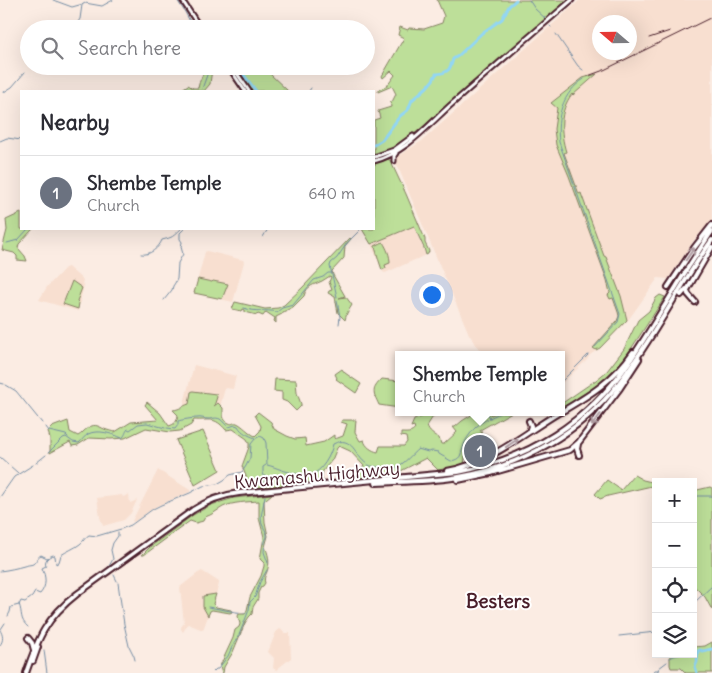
<!DOCTYPE html>
<html lang="en">
<head>
<meta charset="utf-8">
<style>
  :root { --surface:#fff; --page:#f7f7f7; --text:#2b2b33; --muted:#7c7c81; --line:#e1e1e2; --accent:#4a1f2b }
  body { margin:0; font-family:Delius,sans-serif; background:var(--page); color:var(--text) }
  .controls { position:absolute; right:15px; bottom:15px; display:grid; overflow:hidden; border-radius:0px; box-shadow:0 5px 20px #0002 }
  .controls button { width:45px; height:45px; display:grid; place-items:center; padding:0; border:0; border-bottom:1px solid var(--line); background:var(--surface); color:var(--text); font:25px sans-serif }
  .compass { position:absolute; left:592px; top:15px; width:45px; height:45px; border-radius:50%; background:var(--surface); box-shadow:0 5px 20px #0002; rotate:290deg }
  .you { position:absolute; left:431px; top:294px; width:18px; height:18px; margin:-12px; border:4px solid #fff; border-radius:50%; background:#1a73e8; box-shadow:0 0 0 8px #1a73e833 }
  .badge { display:grid; place-items:center; width:32px; height:32px; border-radius:50%; background:var(--accent); color:#fff; font-size:16px; font-weight:700 }
  .pin { position:absolute; translate:-50% -50%; border:2px solid #fff; box-shadow:0 1px 5px #0006 }
  .popup { position:absolute; left:395px; top:351px; width:170px; height:65px; box-sizing:border-box; display:grid; place-content:center; border-radius:0px; background:var(--surface); filter:drop-shadow(0 1px 4px #0005); font-size:16px; white-space:nowrap; color:var(--muted) }
  .popup b { font-size:19px; color:var(--text) }
  .popup::after { content:''; position:absolute; left:50%; top:100%; margin-left:-10px; border:10px solid transparent; border-top-color:var(--surface) }
  .list { margin:0; padding:0; list-style:none }
  h2 { display:flex; justify-content:space-between; align-items:center; height:65px; margin:0; padding:0 20px; font-size:21px }
  h2 small { font-size:16px; font-weight:400; color:var(--muted) }
  .list li { display:grid; grid-template-columns:32px 1fr auto; gap:15px; align-items:center; box-sizing:border-box; height:75px; padding:0 20px; border-top:1px solid var(--line) }
  .list b { display:block; font-size:19px; white-space:nowrap }
  .list p { margin:0; font-size:16px; white-space:nowrap; color:var(--muted) }
  .list em { font-size:16px; font-style:normal; color:var(--muted) }
  .icon { flex:none; width:28px; height:28px; fill:none; stroke:currentColor; stroke-width:2; stroke-linecap:round; stroke-linejoin:round }
  .map { position:relative; flex:none; width:712px; height:673px; overflow:hidden }
  .search { position:absolute; background:var(--surface); box-shadow:0 5px 20px #0002; left:20px; top:20px; width:355px; height:55px; display:flex; align-items:center; gap:12px; box-sizing:border-box; padding:0 18px; border-radius:28px; color:var(--muted); font-size:19px }
  .panel { position:absolute; background:var(--surface); box-shadow:0 5px 20px #0002; left:20px; top:90px; width:355px; height:140px; border-radius:0px }
  .map>svg:first-child { display:block }
</style>
</head>
<body>
<div class="map">
<svg width="712" height="673" viewBox="0 0 712 673">
  <rect width="100%" height="100%" fill="#fbece3"/>
  <filter id="ink" filterUnits="userSpaceOnUse"><feTurbulence type="fractalNoise" baseFrequency=".02" numOctaves="2"/><feDisplacementMap in="SourceGraphic" scale="10" xChannelSelector="R" yChannelSelector="G"/><feConvolveMatrix kernelMatrix="1 2 1 2 8 2 1 2 1" color-interpolation-filters="sRGB"/></filter>
  <g filter="url(#ink)">
    <path fill="#f8dfd0" fill-rule="evenodd" d="M580,0h132v220l-18,20 -26,39 -10,-1 -29,41 -29,29 -10,7 -3,5 -26,24v-29h-78l-14,-21 -74,-174v-2l27,-17zM600,22h30v30h-30z
      M414,226l12,29 -41,18 -2,-1 -12,-28z
      M207,251l36,9 1,2 -11,40 -39,-9 11,-41z
      M68,267l15,13 -1,4 2,1 -6,26 -39,-11 8,-13 18,-19z
      M194,365l42,11 -3,13 -8,-1 -6,23 -36,-4z
      M158,470l32,20v2l-33,14 -23,16 -2,-1z
      M129,494l1,9 7,-3 -6,13 -7,7 -21,6 -3,-9 -3,-19 25,-3 1,2z
      M202,571l17,11v2l-3,10 -14,3 1,10 5,9 -5,14 -15,-6 -5,8 -2,-3v-2l3,-4 -4,-36 18,-14z
      M280,629l3,2 1,2h6l1,25 -15,12 -3,-2 1,-10 -6,-6 8,-20z"/>
    <path fill="#bddf99" stroke="#847f62" d="M437,0h132l-128,112 -27,22 -15,11 -13,7 -12,4v-36l6,-2 -2,-7 13,-4 -1,-6 2,1 4,-8 -4,-8 -14,6v-2l9,-4 8,-11 -4,-4 -8,7 -1,-2 22,-38 -6,-3 2,-8 8,3 1,-2 15,1 18,-6 2,-7z
      M205,66h10l-3,3 -2,15 -6,7h-25l9,-6 5,3h5c1,-8 6,-13 7,-22z
      M235,66h8l3,4 5,-4h26l-7,8 18,17h-37l-7,-9 1,-3z
      M597,74l-24,21 -1,-1c-13,17 -12,38 -6,58l-2,1 15,41 2,-1 1,3 15,41 7,19 2,1 15,39 6,24 -27,28 -4,2 -3,-2 24,-27 2,-5 -1,-4 -5,-14 -3,1 -2,-4 2,-2 -3,-13 -38,-104 -13,-31 -2,-16 3,-21 -6,-5 32,-25z
      M386,159l4,1 16,34 19,45v4l4,8 -1,3 -2,1 -2,-7 -10,-22 -43,18 -9,-15h12v-67z
      M21,213v16h12l-14,15 -1,4 7,8 2,5 -10,-1v-4l-3,-3 -12,-3 5,-20 -1,-10z
      M350,238l1,1 -6,7 -1,12 -12,13 1,4 12,21 -6,2 7,-1 6,8 -5,8 -2,7 -7,-7 -3,-16 -7,-4 1,-2 3,-1 -3,-8 2,-5 -1,-1c-3,2 -5,3 -8,5 -8,4 -15,4 -18,15l-11,11 -10,5 -1,2 -6,3v6l-2,-2 1,-3 -9,-6 -3,4 -5,-2 -1,1 -12,-3v-2l-2,-1 -1,2 -10,-2 3,-7 30,7 13,-1 6,-3 18,-17z
      M383,242c4,7 7,13 7,21l-5,2 1,3 -4,2 -3,-9 -4,-14v-1z
      M198,279l14,3 1,-1 15,3 -6,15 -28,-6z
      M72,281l10,7 -5,13 2,2 -1,6 -15,-5z
      M660,295l5,2 -40,61 -15,19 -10,8 -20,11 -19,13v-5l35,-24 11,-9 17,-22 14,-29 11,-9 7,-13z
      M342,369l3,4 16,11 -5,9 -20,-14 1,-1 -2,-4z
      M275,379l21,1 1,13 4,11v2l-5,5 -9,-9 -5,-2v-8l-8,-1z
      M382,379l17,2v27l-20,-3c-6,-13 -8,-15 3,-26z
      M193,391l23,3 1,3 -3,9 4,-3 5,5c0,6 -1,12 6,15 4,2 4,-1 8,0 5,2 12,10 18,13l5,-5 1,-5 -6,-11 3,-3 13,10 3,7 13,7 8,3 10,-1 1,8 18,-4 10,-7v3l1,1 8,-3 4,-12 -6,-2 1,-2h14l-1,12 5,9 4,-1c1,6 8,11 14,12l2,-6h24l3,-4 -1,-5 -5,-1v-3c5,0 11,1 14,-4l-1,-3 -3,1 3,-7 10,-4 5,-4h7l-9,14c2,7 7,9 12,12l2,6h3l13,-12 -4,-5h2l7,-6 11,-7 1,-2h15l2,3 6,-3h15l-32,18 2,3 -2,1 1,4 5,2 -13,4 -7,9 -2,11 -9,3 -17,3 -12,-12 -29,15v4l-38,2 1,-8 4,-5 -14,-15 -11,-5 -2,2 -5,12 -9,11 -1,5 1,6 -38,3 -31,4 -5,-5 -7,-18 7,-19v-4l-2,-4 -14,-10 -7,1c-12,-14 -16,-9 -32,-10l-3,5 -11,6 -10,1 -24,-4 -21,10 -14,1 -22,-1 -11,7 -6,1 -2,-4c-7,4 -13,7 -20,11v-14l-2,-8 4,-4 16,-6 2,11 8,4c4,-2 6,-6 10,-8 8,-6 12,0 19,2 3,1 6,1 8,2l16,-10 27,-2 -13,-15 2,-3 13,11 9,13c6,-2 8,-4 9,-11l-5,-5c8,-1 9,-4 16,-6l2,-12z
      M203,431l17,39 -25,15 -19,-45z
      M634,475l9,5 13,3v2l-48,11 -8,3 -5,-5 12,-14 14,10z
      M710,487l2,1v122l-7,-13 -12,-12v-94z
      M272,494l-6,5 -2,2 1,21 3,14 -3,11c3,5 5,15 3,21 -1,6 -5,9 -3,15l-2,3 -2,1 -3,6v6l-5,8 -1,7 -3,3 -4,6 -12,29 -9,15 -1,6h-1l-2,-7 13,-28 2,-8 4,-3 1,-3 -2,-8 1,-2h6l2,-4 3,-13 11,-21 3,-10v-3l-4,-4 4,-22 -5,-19v-17c-11,1 -26,1 -36,6 -7,4 -11,8 -18,10l-2,4 -7,2 -6,-2 -46,34h-2l8,-8 43,-32 18,-10 23,-7z
      M216,594l-3,10 3,3 15,3 1,2 -2,1 -18,-3 -2,1 -2,5 -5,-9v-11z
      M712,642v31h-26l-5,-5h-10l-1,-3v-11h23v-7l12,-1z"/>
    <g fill="none" stroke-linecap="round" stroke-linejoin="round">
      <path stroke="#758da4" stroke-width="1" d="M53,0l19,7 11,-3
        M177,0l8,12 9,17
        M529,0l6,9 11,10
        M76,25l4,-6 2,-14 3,-2 17,3 11,-6
        M550,26l1,1
        M556,34l22,32 5,4
        M584,79c-22,14 -28,38 -25,63l61,172 -2,8 -23,25
        M202,89l5,-14 1,-9
        M184,91l2,-3h2l1,1 -1,2
        M309,91l2,-3
        M4,92l8,-5 13,-15
        M0,141l7,-3 14,2
        M263,237l5,-8
        M7,243l11,-3 10,-11
        M141,254c8,2 18,-6 21,-14 12,-3 10,-3 19,-11
        M337,297l-7,-31 1,-3 6,-5 10,-15 13,-13
        M164,300l8,-10 1,-4 2,-3 2,-4 1,-16 5,-9 -2,-7 1,-5 -2,-3v-6l4,-4
        M337,300l3,17 -1,7
        M244,308c13,5 21,1 33,4l5,-4 11,-3 21,-25 9,-3 5,-4h3
        M561,382l27,-27
        M0,383l4,1
        M6,385l10,6 26,32
        M487,412l3,6
        M46,427l3,4 17,4 2,2
        M167,428l8,1 3,-4v-4c3,-1 15,-3 19,-3 4,-1 7,1 11,1 5,0 7,-2 12,0 3,2 5,6 9,8l6,-2 3,1c4,7 10,9 17,12
        M49,452l14,-14 3,-1 7,5 6,1c3,-3 6,-7 9,-9 10,-5 25,0 34,4 4,-3 3,-6 6,-9l2,1 8,-6 9,-1 18,5
        M0,457l18,16
        M36,463l10,-8
        M263,487l2,-9 -2,-5v-6l3,-2
        M265,496l-4,21 1,7 5,10v3l-2,4 -1,11 4,11
        M693,496h19
        M0,497l14,-20 19,-12
        M108,568l5,-9 -2,-9 2,-7 5,-7v-4
        M0,571c8,-1 17,-3 24,-5 2,-1 7,-1 9,-2 4,-3 3,-6 8,-9l6,3
        M114,575l3,6
        M118,583l6,41 5,22 5,10 1,4
        M696,601l16,-15
        M693,603l1,-1
        M19,604c4,10 0,15 9,23
        M208,607l28,5 10,1
        M8,616l2,-4 1,-5 8,-2 2,-4 4,1 7,-5 3,-5 5,2c7,-8 6,-17 2,-26l4,-2c-2,-6 2,-9 7,-11l2,1 1,8 3,-2 2,-7c6,-4 14,-7 19,-11 4,-3 5,-7 9,-9l8,1 24,-7 10,-4 22,-16 8,-4 29,-12 13,-7 14,-2 7,-4 6,-5 12,-3 4,-6 4,-8 1,-14 4,-5 5,-3 4,2 2,5 1,22c5,1 9,3 15,5 6,2 22,6 28,5 12,-3 21,-20 23,-31 20,-10 22,13 34,20 4,3 10,3 15,3 5,1 10,2 15,0 9,-5 14,-12 21,-18l10,3 4,-1 6,1 1,2 12,7c10,-2 9,-5 12,-13 1,-5 4,-10 7,-14 8,-12 20,-16 32,-22
        M1,629l4,-6
        M0,630c3,5 4,10 0,15
        M619,636l37,-4
        M44,650l3,23
        M693,653h5
        M670,658l4,-2 9,-2
        M212,673l4,-4h2l10,-13 4,-9 7,-12 10,-25 1,-8 5,-5 5,-15 7,-12
        M653,673l2,-3h3
        M657,673l2,-5 8,-6"/>
      <path stroke="#92d6f4" stroke-width="3" d="M237,66l19,25
        M374,145l8,-5 18,-24 8,-6 4,-10 15,-13 6,-7 3,-6c12,-1 14,-4 17,-15l5,-3 24,-23 20,-14 7,-13 7,-6
        M697,673l-2,-6 2,-5 1,-11 2,-1 3,1 9,-2"/>
      <g stroke="#4a1f2b" stroke-width="7">
        <path id="secondary" d="M182,0l19,29
          M228,66l17,25
          M232,66l17,25
          M374,157l20,-7 19,-14
          M374,161c32,-8 55,-37 79,-58 40,-35 79,-69 119,-103
          M394,161v-5l2,-3"/>
      </g>
      <g stroke="#4a1f2b" stroke-width="8">
        <path id="primary" d="M668,287l26,-39 18,-23
          M681,295l5,-6
          M695,302l-7,-8 -1,-4 25,-43
          M561,412c29,-17 53,-32 72,-60
          M529,432l2,-6 -2,-5
          M578,444l-1,5 2,6
          M447,471c44,-8 76,-37 113,-59
          M458,480l33,-7 79,-23 9,-8 41,-54 19,-29
          M376,483c27,-2 56,-1 83,-6 62,-11 121,-44 160,-94 35,-45 60,-97 93,-143
          M28,638l4,5 2,7
          M33,661l5,-14
          M26,673c12,-35 20,-55 51,-79l116,-84c14,-9 29,-15 46,-17l219,-21c71,-13 130,-50 171,-110 21,-31 40,-64 60,-96 8,-12 15,-24 23,-35"/>
      </g>
      <use href="#secondary" stroke="#fff" stroke-width="3"/>
      <use href="#primary" stroke="#fff" stroke-width="4"/>
      <path stroke="#4a1f2b" stroke-width="1" d="M649,38l21,-7
        M588,76l16,-6 108,-53"/>
    </g>
    <defs><path id="oneway-shaft" d="M-6 0H5M1.5-3L5.5 0L1.5 3" fill="none" stroke-width="1.6" stroke-linecap="round" stroke-linejoin="round" transform="scale(1.25)"/></defs>
    <g stroke="#ae9aa0">
      <use href="#oneway-shaft" transform="translate(690 254) rotate(-56)"/>
      <use href="#oneway-shaft" transform="translate(596 420) rotate(127)"/>
      <use href="#oneway-shaft" transform="translate(512 443) rotate(-34)"/>
    </g>
  </g>
  <g text-anchor="middle" dominant-baseline="central" stroke-width="4" stroke-linejoin="round" paint-order="stroke">
    <g font-size="18" fill="#4a1f2b" stroke="#fff">
      <text transform="translate(317 475) rotate(-5)">Kwamashu Highway</text>
    </g>
    <g font-size="19" font-weight="bold" fill="#4a1f2b" stroke="#fff">
      <text x="498" y="601">Besters</text>
    </g>
  </g>
</svg>
<div class="controls">
<button>+</button>
<button>−</button>
<button><svg class="icon" aria-label="locate" viewBox="0 0 24 24"><circle cx="12" cy="12" r="6"/><path d="M12 2v4M12 18v4M2 12h4M18 12h4"/></svg></button>
<button><svg class="icon" aria-label="layers" viewBox="0 0 24 24"><path d="M12 4l9 5-9 5-9-5zM3 14l9 5 9-5"/></svg></button>
</div>
<svg class="compass" viewBox="-18 -18 36 36"><path d="M0-13l5 13h-10z" fill="#e53935"/><path d="M0 13l5-13h-10z" fill="#7c7c81"/></svg>
<div class="you"></div>
<div class="pin badge" style="left:480px;top:451px;background:#6b7280">1</div>
<div class="popup"><b>Shembe Temple</b>Church</div>
<div class="search"><svg class="icon" aria-label="search" viewBox="0 0 24 24"><circle cx="10" cy="10" r="6"/><path d="M15 15l6 6"/></svg>Search here</div>
<section class="panel">
<h2>Nearby<small></small></h2>
<ul class="list">
<li><span class="badge" style="background:#6b7280">1</span><div><b>Shembe Temple</b><p>Church</p></div><em>640 m</em></li>
</ul>
</section>
</div>
</body>
</html>
